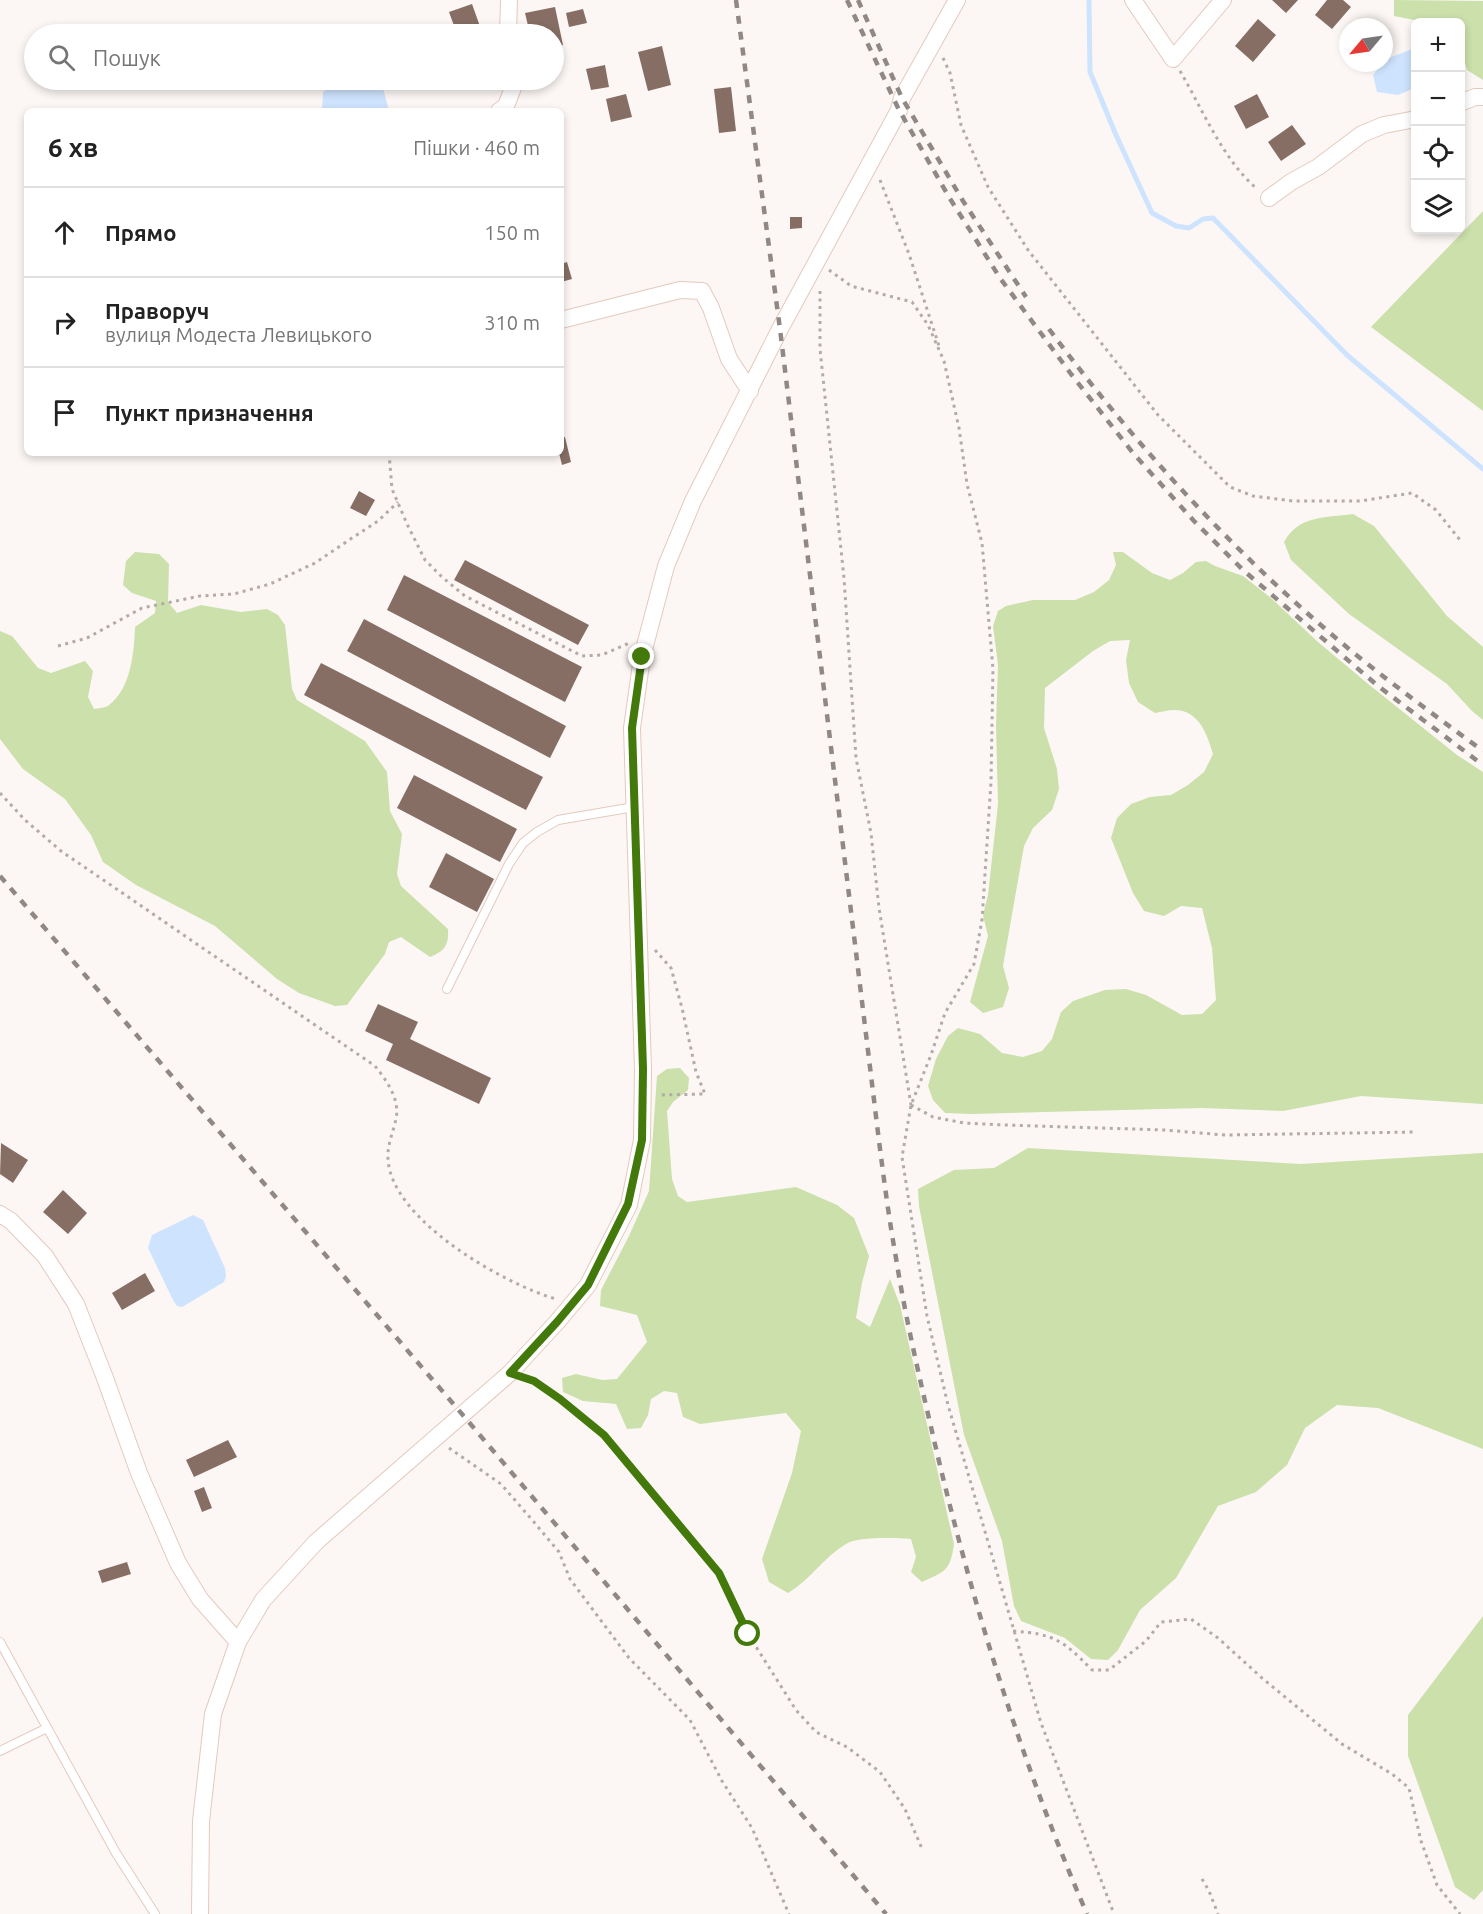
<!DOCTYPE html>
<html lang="uk">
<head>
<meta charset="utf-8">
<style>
  :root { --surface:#fff; --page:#f6f6f6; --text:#222; --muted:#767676; --line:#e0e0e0 }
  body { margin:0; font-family:Ubuntu,sans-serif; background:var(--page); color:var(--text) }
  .controls { position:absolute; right:18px; top:18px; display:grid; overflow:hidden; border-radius:9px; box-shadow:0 3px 9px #0003 }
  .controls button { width:54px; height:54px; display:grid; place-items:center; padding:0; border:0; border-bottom:2px solid var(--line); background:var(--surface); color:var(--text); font:30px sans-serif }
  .compass { position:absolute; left:1339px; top:18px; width:54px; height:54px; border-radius:50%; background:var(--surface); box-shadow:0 3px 9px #0003; rotate:241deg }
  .stop { position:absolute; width:18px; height:18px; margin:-14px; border:4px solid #43790b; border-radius:50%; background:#fff }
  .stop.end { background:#43790b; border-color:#fff; box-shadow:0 2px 6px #0008 }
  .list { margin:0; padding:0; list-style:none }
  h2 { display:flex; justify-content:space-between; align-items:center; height:78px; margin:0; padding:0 24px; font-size:26px }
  h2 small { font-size:20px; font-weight:400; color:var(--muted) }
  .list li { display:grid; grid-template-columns:39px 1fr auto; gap:18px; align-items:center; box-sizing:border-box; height:90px; padding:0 24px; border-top:2px solid var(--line) }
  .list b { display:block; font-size:22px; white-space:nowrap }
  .list p { margin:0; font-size:20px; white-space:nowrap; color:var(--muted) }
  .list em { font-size:20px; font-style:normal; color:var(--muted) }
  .icon { flex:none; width:33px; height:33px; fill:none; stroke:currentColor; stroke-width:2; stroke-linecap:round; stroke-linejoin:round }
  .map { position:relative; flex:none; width:1483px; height:1914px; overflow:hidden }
  .search { position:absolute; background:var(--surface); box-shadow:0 3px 9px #0003; left:24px; top:24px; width:540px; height:66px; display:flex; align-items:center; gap:15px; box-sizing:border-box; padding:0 21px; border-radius:33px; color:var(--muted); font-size:22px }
  .panel { position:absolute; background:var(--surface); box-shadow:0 3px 9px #0003; left:24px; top:108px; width:540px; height:348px; border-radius:9px }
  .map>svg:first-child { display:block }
</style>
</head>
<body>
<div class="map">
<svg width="1483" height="1914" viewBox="0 0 1483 1914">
  <rect width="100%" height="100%" fill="#fcf7f4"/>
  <path fill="#cbe0ab" d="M1394,0l89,1v79l-16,-10 -6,-20 -1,-28h-35l-31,-6z
    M1483,211v200l-112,-84z
    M1353,514l21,12 73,90 36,31v73l-11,-9 -25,-27 -98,-70 -58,-54 -7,-18c15,-27 41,-24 69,-28z
    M135,552l24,2 10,10 -1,38 9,11 24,-8 40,7 26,-3 11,6 7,10 7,64 5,11 68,41 22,31 3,39 12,23 -5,40 4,12 47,43c1,16 -3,22 -18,28l-29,-20 -12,5 -4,12 -38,51 -12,1 -36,-13 -22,-14 -62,-53 -79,-41 -33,-23 -12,-27 -26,-36 -42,-30 -23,-30v-108l12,5 26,32 13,5 34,-12 8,10 -5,26 6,12c4,-1 10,-1 14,-3 23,-17 26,-53 27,-79l20,-14 1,-12 -24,-8 -9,-8 3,-24z
    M1113,552h10l29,21 18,7 13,-7 13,-11 10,-1 9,5 28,10 28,22 47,44 49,41 90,72 26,17v332l-122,-8 -78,15 -82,-3 -229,6 -27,-1 -12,-13 -5,-14 8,-27 12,-23 10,-8 22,6 22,19 21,4 19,-6 10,-12 9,-27 12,-11 32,-11 21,-1 20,6 36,20 20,-1 14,-14 -4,-52 -10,-40 -21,-2 -17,10 -20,-5 -11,-18 -22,-55 6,-20 14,-14 19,-7 21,-2 17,-10 16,-13 9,-18c-6,-20 -14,-44 -39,-44 -6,0 -13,2 -19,3l-17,-11 -9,-19 -3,-23 4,-20 -20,1 -17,10 -48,37 -1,40 13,41 2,20 -7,21 -19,18 -9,18 -21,120 6,22 -6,19 -20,6 -13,-11 18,-66 -5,-21 5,-20 10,-91 -2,-79 2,-60 -5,-39 5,-15 8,-5 27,-6h42l19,-8 15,-12 7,-15z
    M680,1068l9,10 -1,12 -15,12 -6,9 5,68 6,17 9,6 109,-15 41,18 17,13 15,38 -7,27 -6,35 14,9 20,-48 10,26 54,239c-4,27 -8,27 -32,38l-11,-10 5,-15 -5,-18c-16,-1 -52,-3 -65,5 -22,13 -36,36 -58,49l-19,-11 -7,-23 30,-86 9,-42 -15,-18 -86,11 -17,-7 -6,-24 -13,-2 -13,8 -3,16 -7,13 -14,1 -11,-25 -33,-3 -20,-9 -1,-14 14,-4 26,6 15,-1 30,-37 -10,-27 -37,-9 1,-16 28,-54 20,-45 8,-115 10,-7z
    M1028,1148l273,16 182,-11v296l-105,-41 -41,-3 -32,23 -18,37 -31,27 -38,14 -42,72 -36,32 -22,40 -10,10 -17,-1 -26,-21 -44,-17 -7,-15 -12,-65 -38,-106 -45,-229 -1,-17 36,-19 40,-2z
    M1483,1616v274l-9,10 -19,-13 -47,-131v-41z"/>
  <path fill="#cee3fe" d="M1415,48v40l-17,7 -21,-3 -4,-17 13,-16z
    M362,80h19l8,31h-67l1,-19 10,-7z
    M193,1215l10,5 22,48 1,8 -2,6 -42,25 -5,-1 -4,-6 -25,-52 4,-13z"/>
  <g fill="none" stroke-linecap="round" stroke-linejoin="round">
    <path stroke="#cee3fe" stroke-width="5" d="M1089,0l1,72 26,63 36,78 24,13 13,2 14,-9 10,-1 134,137 136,114"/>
  </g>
  <path fill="#866e64" d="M1272,0h26l-12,13z
    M1327,0h16l8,7 -19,22 -17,-14z
    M472,4l10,28 -9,2h-16l-8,-22z
    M555,7l8,38 -9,2v-13h-24l-5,-21z
    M583,9l4,14 -18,4 -3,-14z
    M1258,19l18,16 -23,27 -18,-16z
    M662,46l9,39 -23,6 -10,-39z
    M605,65l4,22 -18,3 -5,-21z
    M467,80h29l-26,9z
    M731,87l5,44 -17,2 -5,-44z
    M626,94l6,23 -21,5 -5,-23z
    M1257,94l12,23 -23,12 -12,-23z
    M1292,125l14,19 -25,17 -13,-19z
    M790,217h12v11l-12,1z
    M567,262l5,17 -11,3v-18z
    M565,437l6,25 -9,3 -3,-12h2v-15z
    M359,491l16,9 -9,16 -16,-8z
    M465,560l124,65 -11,20 -124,-65z
    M404,575l178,92 -17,35 -178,-92z
    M364,619l202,107 -16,32 -203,-107z
    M321,663l222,114 -17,33 -222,-115z
    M414,775l103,54 -17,33 -103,-54z
    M446,853l48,26 -17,33 -48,-25z
    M378,1004l40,18 -8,17 81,39 -12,26 -93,-44 7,-16 -28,-13z
    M1,1143l27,17 -15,23 -13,-9z
    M63,1190l24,23 -19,21 -25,-22z
    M145,1273l10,18 -33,19 -10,-17z
    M228,1440l9,17 -43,20 -8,-17z
    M204,1487l8,21 -10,4 -8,-21z
    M127,1562l4,12 -29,9 -4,-12z"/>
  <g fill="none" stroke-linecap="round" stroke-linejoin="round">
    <g stroke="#e4c9be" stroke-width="10">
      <path id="lane" d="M447,989l62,-125 14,-21 14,-11 21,-12 76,-13
        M0,1642l116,211 39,61
        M0,1751l47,-23"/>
    </g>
    <g stroke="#e4c9be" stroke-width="18">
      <path id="street" d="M1133,0l40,59 50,-59
        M508,34l1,-34
        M1460,103l15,-6h8
        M499,111l7,-5 10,-26
        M1269,198l22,-16 27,-15 44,-33 22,-9 32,-6
        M561,320l119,-30 22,1 9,17 18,51 21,32
        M0,1214l11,7 34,35 31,48 29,74 34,95 39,90 22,36 38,43
        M200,1914l1,-93 12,-107 25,-72 25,-42 53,-58 194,-169 47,-51 31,-37 41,-80 13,-65 1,-71 -11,-341 10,-71 24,-91 27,-65 87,-172 119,-219 3,-12 55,-98"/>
    </g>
    <path stroke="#b2aba8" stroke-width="3" stroke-dasharray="3 4.5" stroke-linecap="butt" d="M943,58l7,15 11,52 27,62 40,63 130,165 72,72 23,9 40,5h67l52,-8 24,17 24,30
      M1180,71c23,39 42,87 76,117
      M880,180l29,74 30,92
      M829,270l22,16 61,16 16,23 16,36 15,67 8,56 15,59 11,126 -2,113 -9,138 -8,44 -29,49 -14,42 -20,50 -9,52 25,159 21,89 93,318 73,191
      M820,291v58l24,229 12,180 15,75 8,75 32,197
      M389,453l3,36 15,35 18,36 17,17 23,19 117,60 20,-1 27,-12
      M58,646l29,-8 55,-30 58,-12 34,-2 36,-10 45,-21 34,-23 29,-19 20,-19
      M0,793l25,27 36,31 314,215c12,15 25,33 21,53 -3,14 -9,26 -8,40 3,61 116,125 168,140
      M655,950l16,18 11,40 14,64 9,22 -46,1
      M911,1105l22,12 31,6 40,2 160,5 61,5 192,-3
      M526,1378l8,3 26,18 44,36 115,138 29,61 48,76 20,22 31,15 33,25 25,37 18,42
      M449,1448l52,36 32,37 26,31 11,27 59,79 61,62 32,61 30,47 37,86
      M1013,1631c41,3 50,9 79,39h17l37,-29 15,-19 30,-3 27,19 44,40 80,66 50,30 17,14 12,53 16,44 23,29
      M1202,1879l7,12 9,23"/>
    <use href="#lane" stroke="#fff" stroke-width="8"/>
    <use href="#street" stroke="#fff" stroke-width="16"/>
    <path stroke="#908884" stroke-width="4.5" stroke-dasharray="8 8" stroke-linecap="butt" d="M736,0l44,329 99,812c5,39 10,78 17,117 9,57 22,113 35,169 38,166 88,330 156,487
      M847,0l52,110 50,87 51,81 71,96 62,79 61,68 49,49 135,116 105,79
      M858,0l44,98 61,103 63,96
      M1049,329c90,121 193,233 311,329 40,32 81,62 123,93
      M0,876l462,538 424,500"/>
  </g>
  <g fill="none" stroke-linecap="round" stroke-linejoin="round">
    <path stroke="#43790b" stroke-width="8" d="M642,657l-10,71 11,341 -1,71 -14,64 -40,81 -31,37 -47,51 24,8 26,18 44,36 115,138 29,61"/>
  </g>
</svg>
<div class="controls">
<button>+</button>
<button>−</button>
<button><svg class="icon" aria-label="locate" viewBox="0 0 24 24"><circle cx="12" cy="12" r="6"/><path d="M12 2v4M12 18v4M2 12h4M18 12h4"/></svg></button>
<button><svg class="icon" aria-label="layers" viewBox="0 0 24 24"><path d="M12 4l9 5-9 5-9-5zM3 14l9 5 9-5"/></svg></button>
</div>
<svg class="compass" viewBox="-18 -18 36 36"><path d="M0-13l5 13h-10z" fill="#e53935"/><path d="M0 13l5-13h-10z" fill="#767676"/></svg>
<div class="stop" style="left:748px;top:1634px"></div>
<div class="stop end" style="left:642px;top:657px"></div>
<div class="search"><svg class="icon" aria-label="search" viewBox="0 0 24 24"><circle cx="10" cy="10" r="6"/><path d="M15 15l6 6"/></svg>Пошук</div>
<section class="panel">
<h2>6 хв<small>Пішки · 460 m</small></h2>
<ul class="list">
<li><svg class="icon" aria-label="ahead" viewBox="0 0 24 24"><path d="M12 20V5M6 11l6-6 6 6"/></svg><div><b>Прямо</b></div><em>150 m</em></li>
<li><svg class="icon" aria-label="right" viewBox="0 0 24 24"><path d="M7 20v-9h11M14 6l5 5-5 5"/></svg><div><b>Праворуч</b><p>вулиця Модеста Левицького</p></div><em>310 m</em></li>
<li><svg class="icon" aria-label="arrive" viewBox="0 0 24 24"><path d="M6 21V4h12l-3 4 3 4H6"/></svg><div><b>Пункт призначення</b></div></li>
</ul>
</section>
</div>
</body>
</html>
